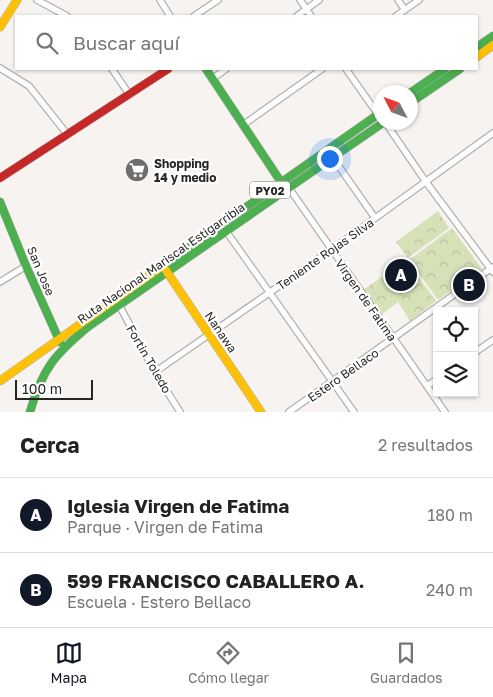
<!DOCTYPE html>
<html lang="es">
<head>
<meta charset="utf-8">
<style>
  :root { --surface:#fff; --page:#f6f6f6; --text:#222; --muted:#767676; --line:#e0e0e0; --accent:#111827 }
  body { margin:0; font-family:"Golos Text",sans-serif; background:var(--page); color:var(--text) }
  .controls { position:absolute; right:15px; bottom:15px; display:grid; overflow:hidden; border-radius:0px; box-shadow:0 1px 4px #0004 }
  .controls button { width:45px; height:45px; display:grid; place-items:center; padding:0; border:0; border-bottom:1px solid var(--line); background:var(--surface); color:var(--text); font:25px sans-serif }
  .compass { position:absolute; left:373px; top:85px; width:45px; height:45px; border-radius:50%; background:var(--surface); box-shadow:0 1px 4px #0004; rotate:311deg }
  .scale { position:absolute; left:15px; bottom:12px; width:78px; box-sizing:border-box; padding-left:5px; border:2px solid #282624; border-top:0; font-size:14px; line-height:18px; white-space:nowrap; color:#282624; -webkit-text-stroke:4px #fff; paint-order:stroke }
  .you { position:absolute; left:329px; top:158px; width:18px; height:18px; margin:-12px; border:4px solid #fff; border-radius:50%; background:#1a73e8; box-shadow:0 0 0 8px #1a73e833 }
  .badge { display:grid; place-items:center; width:32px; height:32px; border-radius:50%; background:var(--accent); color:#fff; font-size:16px; font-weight:700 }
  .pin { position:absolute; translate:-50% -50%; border:2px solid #fff; box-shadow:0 1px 5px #0006 }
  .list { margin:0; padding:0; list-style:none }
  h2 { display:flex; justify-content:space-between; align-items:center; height:65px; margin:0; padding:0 20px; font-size:21px }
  h2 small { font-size:16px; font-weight:400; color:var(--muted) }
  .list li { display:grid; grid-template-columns:32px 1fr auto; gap:15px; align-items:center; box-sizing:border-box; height:75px; padding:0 20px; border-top:1px solid var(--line) }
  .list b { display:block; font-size:19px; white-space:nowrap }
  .list p { margin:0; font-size:16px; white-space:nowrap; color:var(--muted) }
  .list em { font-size:16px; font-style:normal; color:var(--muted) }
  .icon { flex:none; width:28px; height:28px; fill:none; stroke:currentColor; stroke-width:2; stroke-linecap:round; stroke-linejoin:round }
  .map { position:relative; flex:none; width:493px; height:412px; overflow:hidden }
  .search { position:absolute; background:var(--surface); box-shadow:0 1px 4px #0004; left:15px; right:15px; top:15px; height:55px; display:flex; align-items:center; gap:12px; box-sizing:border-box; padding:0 18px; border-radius:0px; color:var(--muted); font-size:19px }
  .sheet { height:215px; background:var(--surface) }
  nav { display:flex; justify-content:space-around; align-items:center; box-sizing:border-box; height:70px; border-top:1px solid var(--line); background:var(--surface); font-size:14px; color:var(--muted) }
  nav a { display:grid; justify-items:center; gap:2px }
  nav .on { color:var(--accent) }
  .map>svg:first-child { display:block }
</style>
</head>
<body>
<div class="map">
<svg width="493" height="412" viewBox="0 0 493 412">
  <defs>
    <pattern id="park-crowns" width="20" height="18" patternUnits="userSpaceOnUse" patternTransform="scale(1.25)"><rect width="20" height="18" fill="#d7e1b8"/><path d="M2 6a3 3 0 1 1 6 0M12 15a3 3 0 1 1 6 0" fill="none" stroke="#b9c19e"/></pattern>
  </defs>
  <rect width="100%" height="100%" fill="#f6f3f0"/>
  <path fill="url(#park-crowns)" d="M438,211l11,17 -41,30 -12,-16z
    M452,228l30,41 -44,31 -29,-40z
    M406,260l30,41 -26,20 -12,-19 -17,13 -18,-25z"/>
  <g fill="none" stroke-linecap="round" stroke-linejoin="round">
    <g stroke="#b3b1af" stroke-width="8">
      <path id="street" d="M37,0l30,16
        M160,0l10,16
        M300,0l11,16
        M398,0l7,10
        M194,16l24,-16
        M297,16l22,-16
        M396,16l23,-16
        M0,68l29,18 38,48
        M112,69l17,25
        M346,69l33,47
        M212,79l14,-10
        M385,122l41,60 67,90
        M243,125l79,-56
        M333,158l42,60
        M289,188l156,224
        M226,231l128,181
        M0,282l26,-16
        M119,305l36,67 25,40
        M474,353l19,-13
        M155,372l176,-122 162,-117
        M427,386l10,-7
        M289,412l204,-145"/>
    </g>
    <g stroke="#b3b1af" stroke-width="9">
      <path id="fast" d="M477,47l16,-11
        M206,69l75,113
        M410,93l35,-24
        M410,103l50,-34
        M0,202l26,64 34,76
        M161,267l219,-154
        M30,412c12,-43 25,-58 59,-86l295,-204"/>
    </g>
    <g stroke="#b3b1af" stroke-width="9">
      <path id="slow" d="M0,27l17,-27
        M477,57l16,-12
        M165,269l96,143
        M0,381l161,-114"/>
    </g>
    <g stroke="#b3b1af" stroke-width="9">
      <path id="jam" d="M0,178l168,-109"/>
    </g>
    <use href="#street" stroke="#fefdfd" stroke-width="5.5"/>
    <use href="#fast" stroke="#4caf50" stroke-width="8"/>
    <use href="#slow" stroke="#ffc107" stroke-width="8"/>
    <use href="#jam" stroke="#c62828" stroke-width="8"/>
  </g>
  <defs>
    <g id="supermarket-disc" transform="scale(1.25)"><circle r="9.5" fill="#706e6b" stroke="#fff"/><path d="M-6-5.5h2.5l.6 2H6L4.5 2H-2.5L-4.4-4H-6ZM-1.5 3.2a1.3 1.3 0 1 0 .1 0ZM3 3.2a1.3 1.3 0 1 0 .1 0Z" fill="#fff"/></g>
  </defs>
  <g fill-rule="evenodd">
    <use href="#supermarket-disc" x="137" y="170"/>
  </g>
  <g text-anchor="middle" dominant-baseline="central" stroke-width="4.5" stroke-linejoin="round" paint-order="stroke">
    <rect fill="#fff" stroke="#686766" stroke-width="1" x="250" y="181.5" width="40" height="17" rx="4"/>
    <g font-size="11" font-weight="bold" fill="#282624">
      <text x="270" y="190">PY02</text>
    </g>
    <g font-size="12" font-weight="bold" fill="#282624" stroke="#fff" text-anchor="start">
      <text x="154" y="163">Shopping<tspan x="154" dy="14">14 y medio</tspan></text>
    </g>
    <g font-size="12" fill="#282624" stroke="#fff">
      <text transform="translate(325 254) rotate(-35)">Teniente Rojas Silva</text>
      <text transform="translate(161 263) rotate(-35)">Ruta Nacional Mariscal Estigarribia</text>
      <text transform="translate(41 271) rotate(67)">San Jose</text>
      <text transform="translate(366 300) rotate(55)">Virgen de Fatima</text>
      <text transform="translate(221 332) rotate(56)">Nanawa</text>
      <text transform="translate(149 359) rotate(60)">Fortin Toledo</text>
      <text transform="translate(343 375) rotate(-35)">Estero Bellaco</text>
    </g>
  </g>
</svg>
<div class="controls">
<button><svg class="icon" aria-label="locate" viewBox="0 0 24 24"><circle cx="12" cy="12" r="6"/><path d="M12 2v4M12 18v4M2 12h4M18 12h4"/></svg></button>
<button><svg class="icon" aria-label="layers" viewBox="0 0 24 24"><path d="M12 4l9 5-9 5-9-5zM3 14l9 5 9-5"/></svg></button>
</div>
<svg class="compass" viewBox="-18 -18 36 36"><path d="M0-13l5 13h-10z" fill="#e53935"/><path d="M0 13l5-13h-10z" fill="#767676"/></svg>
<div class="scale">100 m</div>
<div class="you"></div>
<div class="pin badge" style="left:401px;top:275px">A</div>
<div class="pin badge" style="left:469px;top:285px">B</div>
<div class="search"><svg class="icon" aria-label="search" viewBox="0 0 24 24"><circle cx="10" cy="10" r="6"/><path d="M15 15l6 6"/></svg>Buscar aquí</div>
</div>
<section class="sheet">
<h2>Cerca<small>2 resultados</small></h2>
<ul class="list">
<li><span class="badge">A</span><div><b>Iglesia Virgen de Fatima</b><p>Parque · Virgen de Fatima</p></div><em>180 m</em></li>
<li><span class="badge">B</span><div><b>599 FRANCISCO CABALLERO A.</b><p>Escuela · Estero Bellaco</p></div><em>240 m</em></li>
</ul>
</section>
<nav>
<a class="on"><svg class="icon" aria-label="map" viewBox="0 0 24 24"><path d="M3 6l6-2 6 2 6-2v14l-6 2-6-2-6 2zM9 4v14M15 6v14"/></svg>Mapa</a>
<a><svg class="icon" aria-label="directions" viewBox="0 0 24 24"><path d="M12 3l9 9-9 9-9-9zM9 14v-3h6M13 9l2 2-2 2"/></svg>Cómo llegar</a>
<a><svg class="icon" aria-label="saved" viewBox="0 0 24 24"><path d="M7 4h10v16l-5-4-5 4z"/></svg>Guardados</a>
</nav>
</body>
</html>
